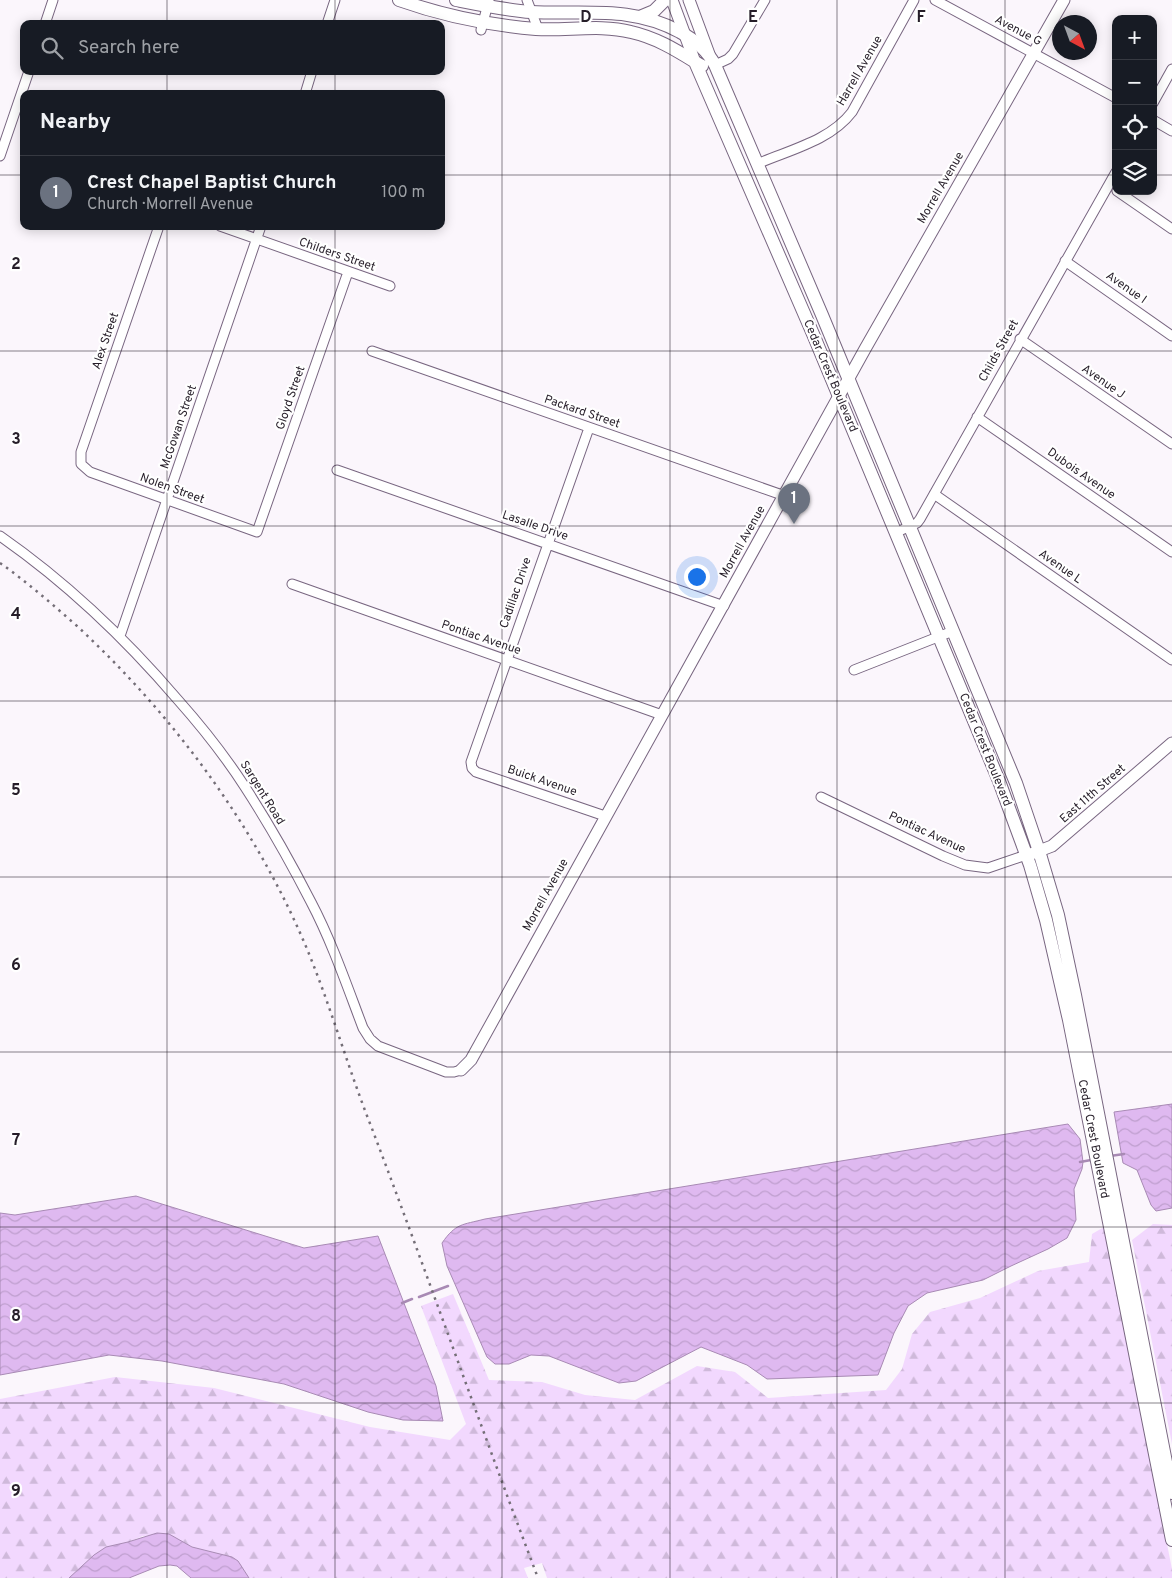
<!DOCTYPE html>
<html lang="en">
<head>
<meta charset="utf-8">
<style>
  :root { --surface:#171b24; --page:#242831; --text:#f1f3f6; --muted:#9ea1a6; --line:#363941; --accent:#2563eb }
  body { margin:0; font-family:Overpass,sans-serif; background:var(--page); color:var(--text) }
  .controls { position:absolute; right:15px; top:15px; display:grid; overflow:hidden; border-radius:10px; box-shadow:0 2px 12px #0003 }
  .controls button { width:45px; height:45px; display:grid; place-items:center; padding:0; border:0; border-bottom:1px solid var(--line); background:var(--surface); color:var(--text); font:25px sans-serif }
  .compass { position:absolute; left:1052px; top:15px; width:45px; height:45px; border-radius:50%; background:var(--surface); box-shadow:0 2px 12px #0003; rotate:139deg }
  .you { position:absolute; left:696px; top:576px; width:18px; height:18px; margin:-12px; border:4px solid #fff; border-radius:50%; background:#1a73e8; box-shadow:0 0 0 8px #1a73e833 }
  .badge { display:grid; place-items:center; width:32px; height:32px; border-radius:50%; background:var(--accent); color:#fff; font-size:16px; font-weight:700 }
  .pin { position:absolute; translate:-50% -41px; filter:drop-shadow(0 1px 2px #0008) }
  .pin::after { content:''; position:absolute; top:26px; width:18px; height:15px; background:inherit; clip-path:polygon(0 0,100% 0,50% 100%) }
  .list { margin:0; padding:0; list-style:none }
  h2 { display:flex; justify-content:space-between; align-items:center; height:65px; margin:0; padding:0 20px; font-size:21px }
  h2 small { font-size:16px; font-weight:400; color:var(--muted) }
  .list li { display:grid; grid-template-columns:32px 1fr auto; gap:15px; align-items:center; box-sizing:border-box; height:75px; padding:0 20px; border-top:1px solid var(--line) }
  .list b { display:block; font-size:19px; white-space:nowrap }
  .list p { margin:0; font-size:16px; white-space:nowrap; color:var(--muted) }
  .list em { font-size:16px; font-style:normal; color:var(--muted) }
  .icon { flex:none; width:28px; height:28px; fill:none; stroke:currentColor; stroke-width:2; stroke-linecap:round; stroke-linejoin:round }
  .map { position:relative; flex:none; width:1172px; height:1578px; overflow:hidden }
  .search { position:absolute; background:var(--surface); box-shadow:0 2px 12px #0003; left:20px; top:20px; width:425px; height:55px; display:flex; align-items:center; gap:12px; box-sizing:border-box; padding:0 18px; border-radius:10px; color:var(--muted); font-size:19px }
  .panel { position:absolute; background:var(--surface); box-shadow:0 2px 12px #0003; left:20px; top:90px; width:425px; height:140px; border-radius:10px }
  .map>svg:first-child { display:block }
</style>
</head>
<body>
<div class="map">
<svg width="1172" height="1578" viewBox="0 0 1172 1578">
  <defs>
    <pattern id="forest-firs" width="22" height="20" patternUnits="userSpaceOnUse" patternTransform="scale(1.25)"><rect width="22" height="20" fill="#f2d8fe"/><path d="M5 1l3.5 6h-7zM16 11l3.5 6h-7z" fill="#cfb9da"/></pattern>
    <pattern id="water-waves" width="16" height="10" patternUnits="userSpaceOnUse" patternTransform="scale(1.25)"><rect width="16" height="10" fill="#dfb9f0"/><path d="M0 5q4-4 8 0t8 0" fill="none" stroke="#bf9fce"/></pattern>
  </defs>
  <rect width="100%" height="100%" fill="#fbf6fc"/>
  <path fill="url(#forest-firs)" d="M1153,1224l19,1v219l-40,-204z
    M1104,1227l68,342v9h-625l-5,-15 -18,5 4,10h-279l-11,-17 -6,-4 -40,-10 -23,-13 -26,2 -15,6 -22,5 -12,8 -25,23h-69v-179l115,-22 99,11 156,39 80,13 16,-16 -45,-118 32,-12 36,86 53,2 43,13 50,5 62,-34 38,6 33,26 118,-8 16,-21 10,-35 18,-22 50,-14 58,-27 51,-9 3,-28z"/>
  <path fill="url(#water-waves)" stroke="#a88ab4" d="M1172,1104v104l-16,3 -5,-6 -14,-35 -14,-7 -9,-51z
    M1068,1124l12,15 3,23 -1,7 -8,20 2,31 -9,18 -19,11 -37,17 -28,14 -56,13 -19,13 -14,27 -16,42 -111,4 -20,-14 -46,-18 -65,34 -17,2 -70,-27 -18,-1 -22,9h-14l-8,-7 -40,-91 -5,-23c14,-20 20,-18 43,-24z
    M136,1196l168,52 74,-12 58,150 7,35 -40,-1 -35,-8 -84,-28 -122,-23 -53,-6 -109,20v-162l15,2z
    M157,1533l12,1 23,13 40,10 6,4 11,17h-58l-14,-12 -7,-1 -11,1 -30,12h-60l25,-23 12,-8 22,-5z"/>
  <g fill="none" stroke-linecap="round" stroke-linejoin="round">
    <path stroke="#a88ab4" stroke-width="2.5" d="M1110,1156l14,-2
      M1080,1162l11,-2
      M419,1297l29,-11
      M402,1303l10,-4"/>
    <g stroke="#786680" stroke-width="11">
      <path id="minor" d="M527,0l11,29
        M935,0l181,98
        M45,24l8,-24
        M327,24l8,-24
        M481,30l8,-30
        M715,65l13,-6 5,-5 32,-54
        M305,94l7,-23
        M1153,103l19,-34
        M1153,120l19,11
        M0,156l29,-85
        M757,164c32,-14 73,-23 95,-52l62,-112
        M1117,191l55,38
        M159,226l-78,226v12l9,8 167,60 91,-260
        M220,226l170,60
        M1065,261l107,75
        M1020,339l152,105
        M372,351l413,145
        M977,417l195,135
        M589,428l-118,334 1,6 4,4 129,44
        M337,470l387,136
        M934,494l238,166
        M895,533l22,-10 3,-4 196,-347
        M0,536c66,46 125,102 178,164 24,27 47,56 67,87 24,37 46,76 66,115 21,40 36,84 52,126l7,11 8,7 68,26h8l7,-2
        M292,584l370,131
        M120,636l141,-410
        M854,670l99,-39
        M821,797l122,59 22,9 23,3 38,-13"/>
    </g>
    <g stroke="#786680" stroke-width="13">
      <path id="tertiary" d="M672,0l23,62
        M689,0l20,54
        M1031,854l21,-8 120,-103
        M461,1070l10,-10 394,-711 199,-349"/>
    </g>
    <g stroke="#786680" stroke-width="14">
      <path id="secondary" d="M399,0c45,16 90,25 137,29 31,2 65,-5 95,3 27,6 48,20 71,34
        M456,0c25,5 49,10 75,12 52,3 101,-7 149,20 15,8 27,18 35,33l107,250 194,468 23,68 19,64 17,80 97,498
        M642,16l12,-5 11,-11
        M695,62l118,272 186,447 31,84 16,55 23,100 103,520"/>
    </g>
    <use href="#minor" stroke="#fff" stroke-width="9"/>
    <use href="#tertiary" stroke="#fff" stroke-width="11"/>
    <use href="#secondary" stroke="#fff" stroke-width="12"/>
    <path stroke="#746e77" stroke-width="2.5" stroke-dasharray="2.5 5" stroke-linecap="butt" d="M0,563c27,19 52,41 77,63 97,90 179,201 230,323 24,58 41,119 64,177 57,150 110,302 167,452"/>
  </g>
  <path fill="none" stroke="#261e29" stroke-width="1" stroke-opacity="0.55" d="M167,0v24M335,0v24M502,0v1578M670,0v1578M837,0v1578M1005,0v1578M167,71v23M335,71v23M0,175h24M441,175h675M1153,175h19M167,226v1352M335,226v1352M0,351h1172M0,526h1172M0,701h1172M0,877h1172M0,1052h1172M0,1227h1172M0,1403h1172"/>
  <g text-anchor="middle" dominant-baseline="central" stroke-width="4.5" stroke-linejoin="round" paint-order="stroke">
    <g font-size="12" fill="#261e29" stroke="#fff">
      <text transform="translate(1018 31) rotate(28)">Avenue G</text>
      <text transform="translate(860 71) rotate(-60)">Harrell Avenue</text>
      <text transform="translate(941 188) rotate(-60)">Morrell Avenue</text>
      <text transform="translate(337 255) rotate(19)">Childers Street</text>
      <text transform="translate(1126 288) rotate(35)">Avenue I</text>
      <text transform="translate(106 341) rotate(-71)">Alex Street</text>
      <text transform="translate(999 351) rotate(-61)">Childs Street</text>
      <text transform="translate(830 376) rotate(67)">Cedar Crest Boulevard</text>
      <text transform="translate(1103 382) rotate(35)">Avenue J</text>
      <text transform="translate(291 398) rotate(-71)">Gloyd Street</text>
      <text transform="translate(582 412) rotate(19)">Packard Street</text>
      <text transform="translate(179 427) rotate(-71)">McGowan Street</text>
      <text transform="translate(1081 474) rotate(35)">Dubois Avenue</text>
      <text transform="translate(172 489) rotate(20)">Nolen Street</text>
      <text transform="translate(535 526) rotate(19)">Lasalle Drive</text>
      <text transform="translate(743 542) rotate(-61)">Morrell Avenue</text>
      <text transform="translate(1060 567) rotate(35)">Avenue L</text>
      <text transform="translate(516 593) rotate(-71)">Cadillac Drive</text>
      <text transform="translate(481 638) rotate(19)">Pontiac Avenue</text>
      <text transform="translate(985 750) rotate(68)">Cedar Crest Boulevard</text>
      <text transform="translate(542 781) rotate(19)">Buick Avenue</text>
      <text transform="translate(262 793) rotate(58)">Sargent Road</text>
      <text transform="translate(1093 794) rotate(-41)">East 11th Street</text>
      <text transform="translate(927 833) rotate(25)">Pontiac Avenue</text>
      <text transform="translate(546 895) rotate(-61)">Morrell Avenue</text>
      <text transform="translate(1093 1139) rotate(79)">Cedar Crest Boulevard</text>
    </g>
  </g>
  <g font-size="16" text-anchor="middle" font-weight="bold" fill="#261e29" stroke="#fff" stroke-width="4.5" stroke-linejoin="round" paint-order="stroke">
    <text x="586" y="22">D</text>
    <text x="753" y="22">E</text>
    <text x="921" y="22">F</text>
    <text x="16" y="269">2</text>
    <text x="16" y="444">3</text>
    <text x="16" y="619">4</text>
    <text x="16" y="795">5</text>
    <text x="16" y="970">6</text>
    <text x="16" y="1145">7</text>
    <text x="16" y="1321">8</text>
    <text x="16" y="1496">9</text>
  </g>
</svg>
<div class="controls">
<button>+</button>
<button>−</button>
<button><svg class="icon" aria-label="locate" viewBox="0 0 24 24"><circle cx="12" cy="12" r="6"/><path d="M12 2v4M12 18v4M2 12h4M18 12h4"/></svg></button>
<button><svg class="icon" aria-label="layers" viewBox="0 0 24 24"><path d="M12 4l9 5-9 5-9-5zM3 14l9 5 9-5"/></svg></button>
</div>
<svg class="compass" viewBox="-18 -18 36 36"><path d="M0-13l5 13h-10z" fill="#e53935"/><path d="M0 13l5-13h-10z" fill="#9ea1a6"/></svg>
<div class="you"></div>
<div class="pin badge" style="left:794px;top:524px;background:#6b7280">1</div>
<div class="search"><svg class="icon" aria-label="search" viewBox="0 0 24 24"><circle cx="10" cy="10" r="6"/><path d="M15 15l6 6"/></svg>Search here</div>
<section class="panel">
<h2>Nearby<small></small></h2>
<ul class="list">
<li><span class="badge" style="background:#6b7280">1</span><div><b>Crest Chapel Baptist Church</b><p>Church · Morrell Avenue</p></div><em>100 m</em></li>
</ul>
</section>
</div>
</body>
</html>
